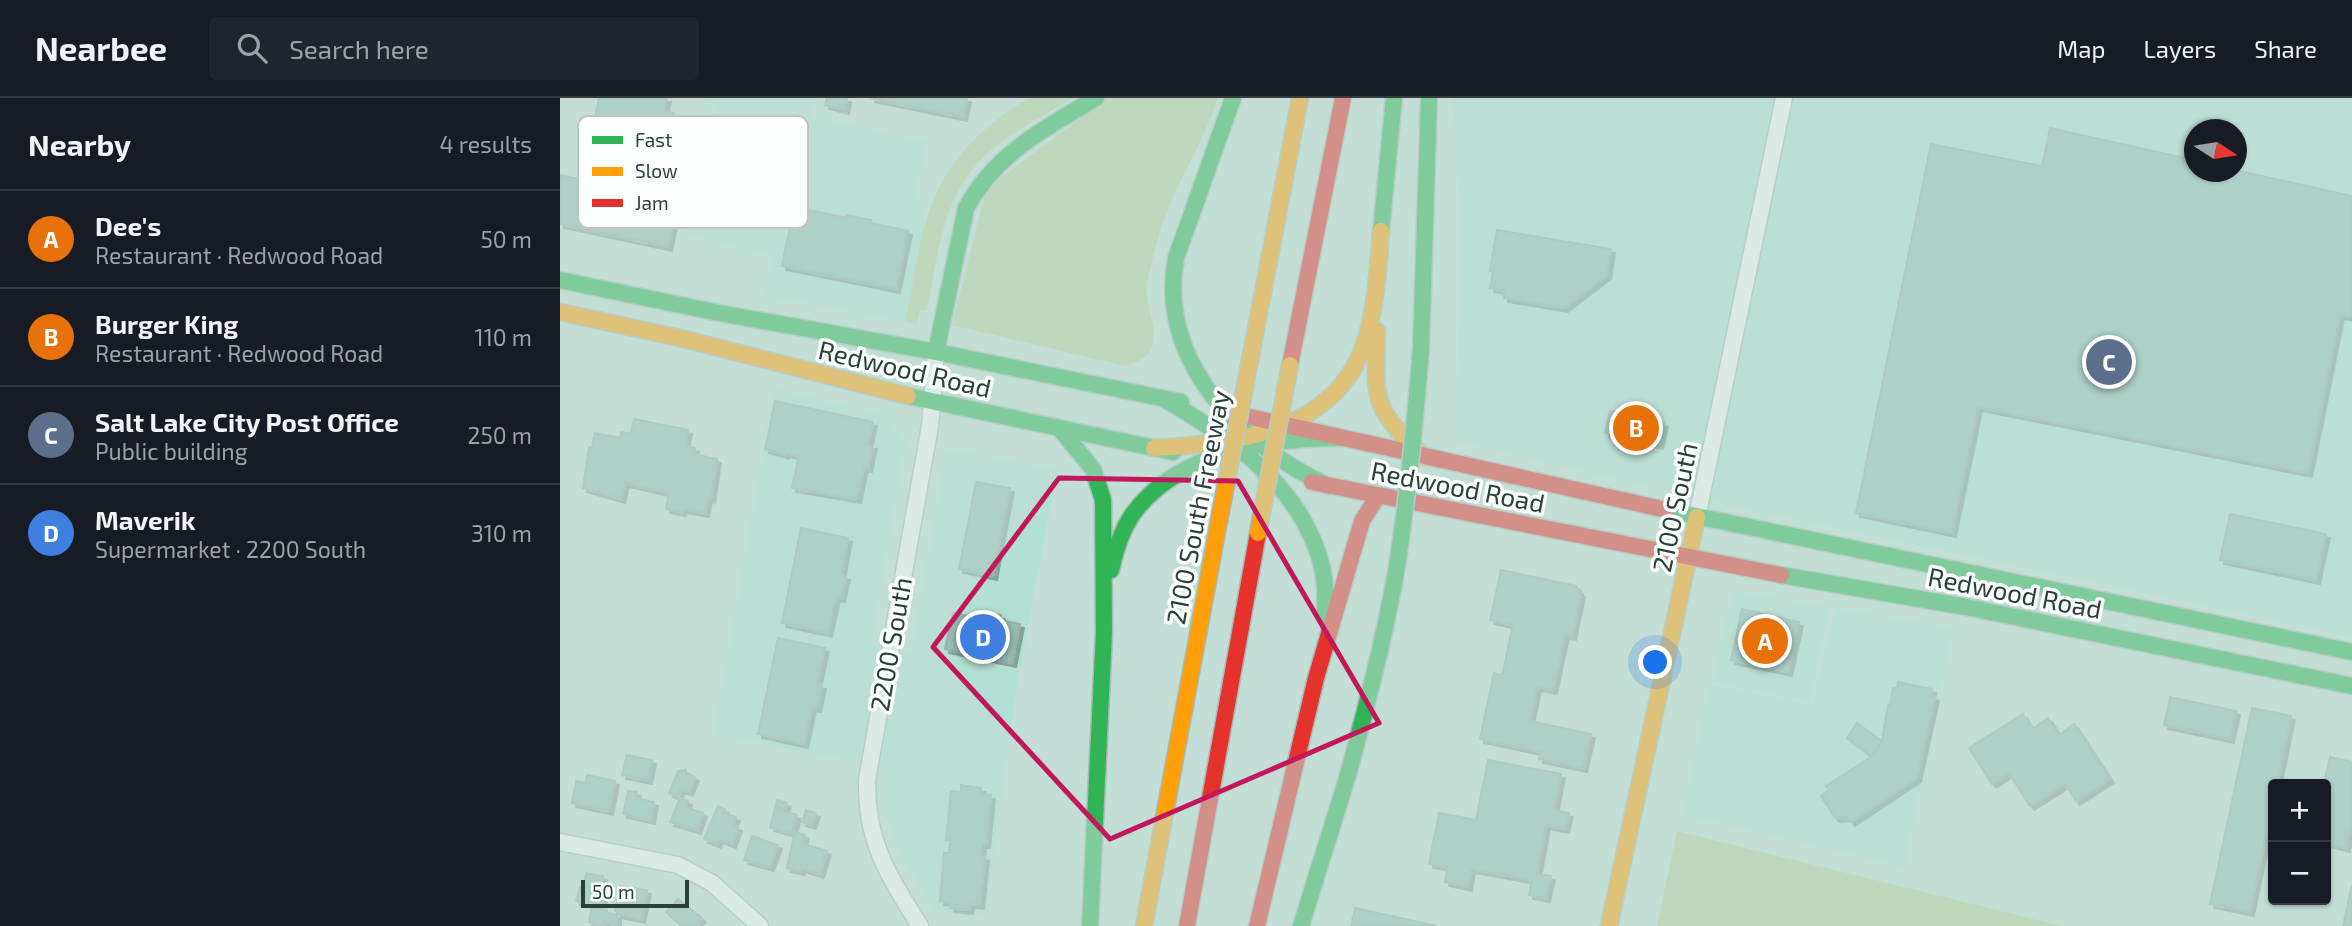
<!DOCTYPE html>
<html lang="en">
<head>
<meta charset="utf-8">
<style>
  :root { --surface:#171b24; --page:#20242c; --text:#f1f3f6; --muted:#9ea1a6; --line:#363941; --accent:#607771 }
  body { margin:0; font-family:"Exo 2",sans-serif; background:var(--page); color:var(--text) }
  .controls { position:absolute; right:21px; bottom:21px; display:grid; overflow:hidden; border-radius:7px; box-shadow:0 2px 5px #0004 }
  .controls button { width:63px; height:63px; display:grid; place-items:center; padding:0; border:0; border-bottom:2px solid var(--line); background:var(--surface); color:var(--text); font:35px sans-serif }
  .compass { position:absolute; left:1624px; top:21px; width:63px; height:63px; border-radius:50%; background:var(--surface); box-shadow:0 2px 5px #0004; rotate:102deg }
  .scale { position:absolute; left:21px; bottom:18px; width:108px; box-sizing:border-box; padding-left:7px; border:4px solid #2c3f3a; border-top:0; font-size:19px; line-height:24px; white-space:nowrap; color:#2c3f3a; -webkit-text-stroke:5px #fafefd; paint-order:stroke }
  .you { position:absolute; left:1096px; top:565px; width:24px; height:24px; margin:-18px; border:5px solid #fff; border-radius:50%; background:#1a73e8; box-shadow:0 0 0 10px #1a73e833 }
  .badge { display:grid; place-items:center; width:46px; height:46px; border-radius:50%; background:var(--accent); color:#fff; font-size:23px; font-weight:700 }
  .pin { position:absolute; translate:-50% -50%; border:4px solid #fff; box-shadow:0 2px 7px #0006 }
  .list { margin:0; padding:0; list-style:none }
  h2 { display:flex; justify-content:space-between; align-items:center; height:91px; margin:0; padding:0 28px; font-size:30px }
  h2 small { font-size:23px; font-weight:400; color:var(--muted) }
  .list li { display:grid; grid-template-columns:46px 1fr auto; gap:21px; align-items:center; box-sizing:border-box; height:98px; padding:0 28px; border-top:2px solid var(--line) }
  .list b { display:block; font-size:26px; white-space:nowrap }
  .list p { margin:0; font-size:23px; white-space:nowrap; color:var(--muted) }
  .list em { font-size:23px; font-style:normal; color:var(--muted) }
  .icon { flex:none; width:38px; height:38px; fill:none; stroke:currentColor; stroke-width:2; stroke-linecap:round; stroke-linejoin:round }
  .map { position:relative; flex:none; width:1792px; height:828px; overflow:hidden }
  header { display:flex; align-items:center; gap:42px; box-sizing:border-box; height:98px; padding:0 35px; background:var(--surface); border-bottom:2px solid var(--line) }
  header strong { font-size:33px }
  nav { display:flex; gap:38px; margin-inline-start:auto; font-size:24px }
  .search { width:490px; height:63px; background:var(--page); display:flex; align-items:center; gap:18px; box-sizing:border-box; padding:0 24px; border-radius:7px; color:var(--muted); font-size:26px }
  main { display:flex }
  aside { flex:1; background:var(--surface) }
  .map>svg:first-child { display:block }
</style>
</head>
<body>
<header>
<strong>Nearbee</strong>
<div class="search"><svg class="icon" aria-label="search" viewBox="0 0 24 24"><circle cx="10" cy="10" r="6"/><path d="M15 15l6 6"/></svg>Search here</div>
<nav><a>Map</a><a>Layers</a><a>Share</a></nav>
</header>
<main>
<aside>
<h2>Nearby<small>4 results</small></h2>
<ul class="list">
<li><span class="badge" style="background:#e8710a">A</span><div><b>Dee's</b><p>Restaurant · Redwood Road</p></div><em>50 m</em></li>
<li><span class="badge" style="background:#e8710a">B</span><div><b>Burger King</b><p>Restaurant · Redwood Road</p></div><em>110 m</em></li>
<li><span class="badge" style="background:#5c6f8a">C</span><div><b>Salt Lake City Post Office</b><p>Public building</p></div><em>250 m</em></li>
<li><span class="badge" style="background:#3f7fe0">D</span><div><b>Maverik</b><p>Supermarket · 2200 South</p></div><em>310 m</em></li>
</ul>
</aside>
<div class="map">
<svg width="1792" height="828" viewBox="0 0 1792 828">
  <defs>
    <filter id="shadow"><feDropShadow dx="4" dy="4" stdDeviation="0" flood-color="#0004"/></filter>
  </defs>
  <rect width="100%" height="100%" fill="#c2ded6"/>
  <path fill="#b3e0d4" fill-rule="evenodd" d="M143,0h112l-4,19 115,25 -10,48 10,35 -21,97 -140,-27 7,-41 -85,-19 29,-130 -13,-4z
    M893,0h899v539l-611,-129 -285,-67 4,-216zM1634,32h42v42h-42z
    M214,291l108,25 24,27 -35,203 148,26 -34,247 -51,-8 -35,-56 -10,-30 -2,-55 -173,-35z
    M396,352l101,21 -37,197 -109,-18 35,-195z
    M1173,493l97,17 -20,94 -98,-20z
    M1275,510l118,21 -49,238 -221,-53 27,-130 102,21z"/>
  <path fill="#bbcfa0" d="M470,0h42c-24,16 -59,33 -81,52 -49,43 -52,100 -64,160h-7l-4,14 -11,-2c8,-34 13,-78 24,-110 16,-50 56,-89 101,-114z
    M547,0h111c-11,33 -27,62 -42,93 -14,29 -23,62 -29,93 -4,24 19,53 -2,73 -5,4 -14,7 -20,9l-173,-41 34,-136z
    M1117,733l384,95h-404z"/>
  <path fill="#96beb5" stroke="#9ab0ab" stroke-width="2" filter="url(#shadow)" d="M39,0h68l-3,13 10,2 -2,12 -10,-2 -4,17 7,1 -3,12 -6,-2 -4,16 -64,-13z
    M267,0h20l-2,12 -20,-5z
    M310,0h97l-4,19z
    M1490,30l144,32v12l42,-2 116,26v121l-12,-2 -32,158 -330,-66 -26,126 -96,-20 75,-369 111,22z
    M0,77l118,25 -10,47 -108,-23z
    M234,109l53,11v-3l24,5v3l37,8 -12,58 -114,-23z
    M937,132l114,19 -4,26 -43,33 -60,-10 1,-7 -15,-3 3,-16 -3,-1z
    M215,303l98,21 -5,23h5l-5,23 -4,-1 -7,32 -65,-11 7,-32 -14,-3v2l-20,-6z
    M1050,313l54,12 -5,22 -54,-12z
    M74,321l54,11 -3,16 10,2 -2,6 24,5 -6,40 -3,-1 -3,15 -22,-4 -1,3 -16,-3 3,-16 -44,-10 -4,16 -38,-11 6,-41 3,1 3,-15 25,5 1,-6 9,2z
    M416,384l34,6 -17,88 -34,-7z
    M1670,416l96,20 -10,46 -96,-20z
    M241,430l47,10 -7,37 5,1 -5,22 -5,-1 -8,36 -46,-10z
    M941,472l75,16 5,8 -9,42 -7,-2 -12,56 -16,-3 -7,34 61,13 -8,34 -44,-9 2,-7 -61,-13 14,-66 8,2 11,-50 -23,-5z
    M1182,511l57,13 -11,50 -57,-12z
    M393,515l32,6 1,-6 15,2 -1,5 20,4 -8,39 -67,-14z
    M218,540l47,10 -8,36 5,1 -5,23 -5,-1 -8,37 -46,-10z
    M1338,584l34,7 -1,7 4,1 -18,81 -66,44 -4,-5 -12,1 -14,-22 8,-6 -3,-4 46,-30 10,-15 6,-36 2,1 3,-18 4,1z
    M1610,599l66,14 -6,28 -66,-14z
    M1692,610l39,8 -14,68h-4v17l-23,111 -40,-8z
    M1463,616l9,15 16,-11 11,17 15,-11 36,55 -34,22 -11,-17 -35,22 -21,-33 -17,11 -23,-36z
    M1297,625l25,18 -10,15 -25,-18z
    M67,657l25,5 -4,20 -26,-5z
    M1770,659l22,5v70l-3,-1 -3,17 -20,-5v-59h-2z
    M928,662l73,14 -7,36 15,3 -4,16 -19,-4 -9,49 14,2 -5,22 -17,-3 2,-15 -60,-11 -3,18 -23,-5 3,-15 -19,-3 10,-51 37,7z
    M126,672v3l9,4 -6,15 -8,-3 -3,8 -9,-4 9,-22z
    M27,677l28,6 -6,30 -37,-8 4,-22 10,2z
    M401,687l20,3 -1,6 11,1 -5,49h-4l-1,12 4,1 -5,48 -10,-1 -1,6 -19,-2 1,-6 -11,-1 4,-48h5l1,-13h-4l5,-49 10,1z
    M68,693l9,1 -1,6 18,4 -3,18 -28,-6z
    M120,700l8,3 -2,6 17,6 -6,17 -27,-8z
    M217,702l10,3 -2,7 -10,-3z
    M158,708l7,3 -1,4 12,4 -3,8 5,2 -6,17 -13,-5 -2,5 -13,-5z
    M215,711l22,6 -5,18 -22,-6z
    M246,712l10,3 -4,12 -10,-3z
    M235,734l10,3 -2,9 24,7 -7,23 -19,-6 -1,3 -13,-3z
    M192,738l26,9 -8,22 -26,-7z
    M26,775l17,3 -5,21 5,1 -2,9 -25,-6 4,-14 3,1z
    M1792,787v41h-9z
    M60,788l27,4 -6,29 -24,-5v-2l-2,-1z
    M118,801l24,19 -6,6 2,2h-16l-16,-14z
    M32,809l15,3v3l10,2v8l-2,2 -10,-2 -1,3h-12l1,-3 -4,-1z
    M795,810l82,18h-86z"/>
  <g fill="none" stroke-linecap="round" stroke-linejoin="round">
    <g stroke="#a6bbb5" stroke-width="19">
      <path id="street" d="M1137,419l87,-419
        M0,744l118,23 34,18 48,43
        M360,828c-32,-52 -54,-83 -53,-146l63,-354 6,-74"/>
    </g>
    <g stroke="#a6bbb5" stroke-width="19">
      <path id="fast" d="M673,0l-57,160c-19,104 65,187 152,228
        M821,133l13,-133
        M0,182l159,33 217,39 245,50
        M861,250l8,-250
        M376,254l30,-144c30,-55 78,-79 130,-110
        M348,298l265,56
        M604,301c70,40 145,93 160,178 2,12 1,26 1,38
        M499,330l34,41 10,31 1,132 -14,294
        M1107,412l685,142
        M551,472c4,-19 10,-38 21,-55 45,-63 138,-77 209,-77
        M1221,477l185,32 386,79
        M741,828l47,-151"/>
    </g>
    <g stroke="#a6bbb5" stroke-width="19">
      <path id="slow" d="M0,214l120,26 228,58
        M817,233c-2,71 -6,76 48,126
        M691,257l49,-257
        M594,350c78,-4 178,-15 209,-100 13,-37 15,-78 18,-117
        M584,828l75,-405
        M1049,828l88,-409"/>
    </g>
    <g stroke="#a6bbb5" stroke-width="19">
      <path id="jam" d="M730,267l53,-267
        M663,313l444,99
        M752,384l469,93
        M627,828l71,-393
        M697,828l59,-248 46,-157 16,-25"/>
    </g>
    <use href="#street" stroke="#f6faf9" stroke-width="16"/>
    <use href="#fast" stroke="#30b455" stroke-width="16"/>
    <use href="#slow" stroke="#ff9f0a" stroke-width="16"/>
    <use href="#jam" stroke="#e5322d" stroke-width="16"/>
    <g stroke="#a9b4ba" stroke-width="19" stroke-linecap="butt">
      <path id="fast-bridge" d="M788,677c18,-67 36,-135 48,-203 12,-74 19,-149 25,-224"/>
    </g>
    <g stroke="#a9b4ba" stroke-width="19" stroke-linecap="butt">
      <path id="slow-bridge" d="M659,423l32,-166
        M698,435l32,-168"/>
    </g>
    <use href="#fast-bridge" stroke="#30b455" stroke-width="16"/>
    <use href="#slow-bridge" stroke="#ff9f0a" stroke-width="16"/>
  </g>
  <path d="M0 0H1792V828H0ZM499,380l179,3 141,242 -269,116 -177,-192z" fill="#c2ded6" fill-opacity=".55" fill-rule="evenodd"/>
  <path fill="none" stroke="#c2185b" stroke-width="5" stroke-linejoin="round" d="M499,380l179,3 141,242 -269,116 -177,-192z"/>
  <g text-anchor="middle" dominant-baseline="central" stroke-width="7" stroke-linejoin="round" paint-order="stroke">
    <g font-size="26" fill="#2c3f3a" stroke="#fafefd">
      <text transform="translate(345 270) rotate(13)">Redwood Road</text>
      <text transform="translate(898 388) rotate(11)">Redwood Road</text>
      <text transform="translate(637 409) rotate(-79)">2100 South Freeway</text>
      <text transform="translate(1114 409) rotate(-78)">2100 South</text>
      <text transform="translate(1455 494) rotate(11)">Redwood Road</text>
      <text transform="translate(330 546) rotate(-80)">2200 South</text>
    </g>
  </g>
  <rect x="18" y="18" width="230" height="112" rx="10" fill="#fafefd" stroke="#bcc5c2" stroke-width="2"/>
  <rect x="32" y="38" width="31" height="8" fill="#30b455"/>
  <rect x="32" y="69" width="31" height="9" fill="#ff9f0a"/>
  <rect x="32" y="101" width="31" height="8" fill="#e5322d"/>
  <g font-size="19" fill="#2c3f3a">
    <text x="75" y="49">Fast</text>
    <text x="75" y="80">Slow</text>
    <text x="75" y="112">Jam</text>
  </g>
</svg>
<div class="controls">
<button>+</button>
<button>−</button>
</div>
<svg class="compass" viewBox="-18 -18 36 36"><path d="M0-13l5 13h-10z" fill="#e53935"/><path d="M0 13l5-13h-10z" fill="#9ea1a6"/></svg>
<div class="scale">50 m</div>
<div class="you"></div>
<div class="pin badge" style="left:1205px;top:543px;background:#e8710a">A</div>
<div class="pin badge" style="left:1076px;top:330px;background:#e8710a">B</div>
<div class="pin badge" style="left:1549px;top:264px;background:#5c6f8a">C</div>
<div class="pin badge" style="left:423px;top:539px;background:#3f7fe0">D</div>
</div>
</main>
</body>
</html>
